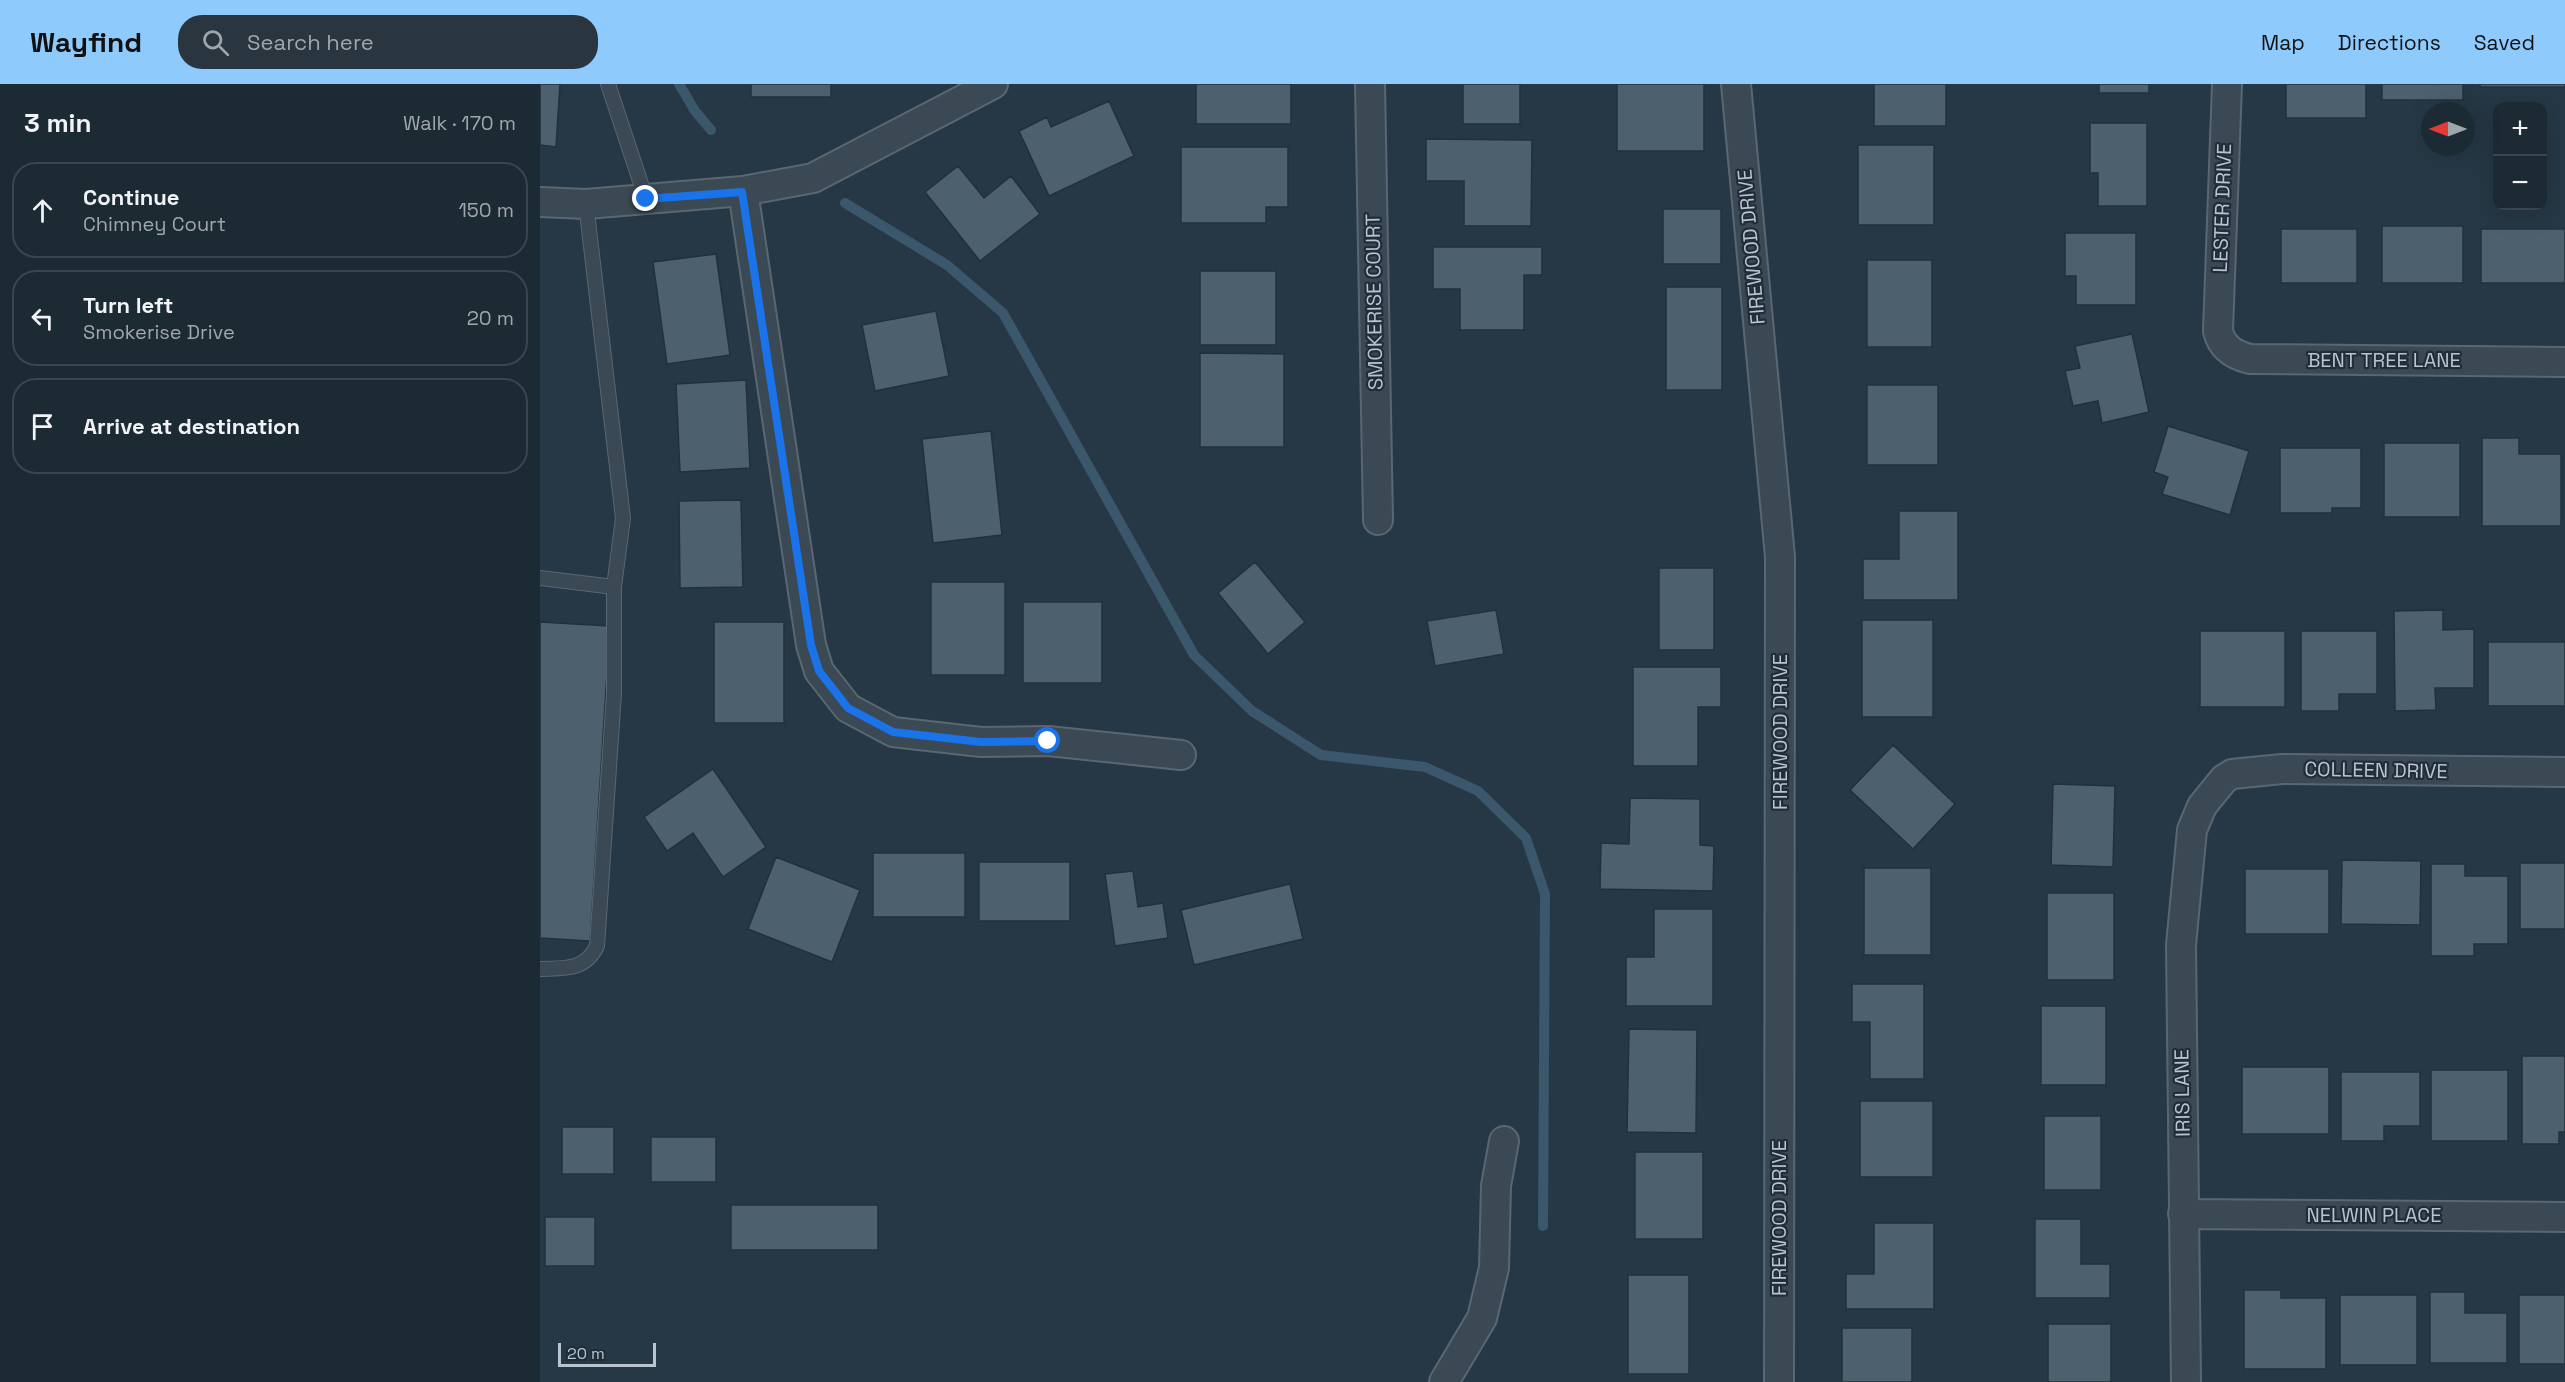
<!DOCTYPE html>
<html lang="en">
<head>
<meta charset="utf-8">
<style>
  :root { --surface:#1c2a34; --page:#293640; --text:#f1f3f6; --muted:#a0a7ac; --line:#3a464f; --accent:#8fcafc }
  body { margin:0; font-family:"Space Grotesk",sans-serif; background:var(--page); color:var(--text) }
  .controls { position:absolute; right:18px; top:18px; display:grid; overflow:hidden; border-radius:12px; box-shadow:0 6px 24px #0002 }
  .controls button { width:54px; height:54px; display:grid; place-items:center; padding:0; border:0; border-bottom:2px solid var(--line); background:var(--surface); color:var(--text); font:30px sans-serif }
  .compass { position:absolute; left:1881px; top:18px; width:54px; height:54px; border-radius:50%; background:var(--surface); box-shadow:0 6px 24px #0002; rotate:270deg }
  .scale { position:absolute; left:18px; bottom:15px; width:98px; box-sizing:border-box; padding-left:6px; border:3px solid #b9c4ce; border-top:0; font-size:16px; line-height:21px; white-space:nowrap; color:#b9c4ce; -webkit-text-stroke:4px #202e3a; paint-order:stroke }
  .stop { position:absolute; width:18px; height:18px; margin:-14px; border:4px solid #1a73e8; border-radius:50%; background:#fff }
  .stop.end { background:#1a73e8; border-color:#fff; box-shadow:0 2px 6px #0008 }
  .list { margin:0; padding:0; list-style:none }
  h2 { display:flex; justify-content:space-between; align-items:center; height:78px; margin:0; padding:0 24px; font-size:26px }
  h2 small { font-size:20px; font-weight:400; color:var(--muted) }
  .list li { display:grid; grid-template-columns:39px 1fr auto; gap:18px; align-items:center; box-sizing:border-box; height:96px; margin:0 12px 12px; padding:0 12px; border:2px solid var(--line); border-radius:24px }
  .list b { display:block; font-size:22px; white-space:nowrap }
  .list p { margin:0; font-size:20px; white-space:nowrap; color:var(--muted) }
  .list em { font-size:20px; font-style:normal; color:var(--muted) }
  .icon { flex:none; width:33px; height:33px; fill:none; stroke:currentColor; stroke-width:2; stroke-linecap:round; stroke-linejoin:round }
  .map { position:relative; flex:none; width:2025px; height:1298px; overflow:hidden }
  header { display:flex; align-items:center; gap:36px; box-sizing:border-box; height:84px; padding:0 30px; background:var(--accent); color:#111 }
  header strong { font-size:28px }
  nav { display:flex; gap:33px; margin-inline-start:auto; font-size:21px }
  .search { width:420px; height:54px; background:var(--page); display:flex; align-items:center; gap:15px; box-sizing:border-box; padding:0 21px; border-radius:24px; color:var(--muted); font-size:22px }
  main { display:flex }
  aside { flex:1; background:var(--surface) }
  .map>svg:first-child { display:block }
</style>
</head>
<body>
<header>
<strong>Wayfind</strong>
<div class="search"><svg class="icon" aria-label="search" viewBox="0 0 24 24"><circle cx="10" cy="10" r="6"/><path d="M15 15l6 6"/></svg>Search here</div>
<nav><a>Map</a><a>Directions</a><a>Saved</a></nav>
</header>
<main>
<aside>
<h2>3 min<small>Walk · 170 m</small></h2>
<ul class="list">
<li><svg class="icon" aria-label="ahead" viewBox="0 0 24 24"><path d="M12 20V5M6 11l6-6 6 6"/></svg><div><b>Continue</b><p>Chimney Court</p></div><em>150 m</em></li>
<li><svg class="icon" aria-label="left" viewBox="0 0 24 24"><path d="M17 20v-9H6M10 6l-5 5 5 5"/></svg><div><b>Turn left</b><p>Smokerise Drive</p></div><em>20 m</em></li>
<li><svg class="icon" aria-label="arrive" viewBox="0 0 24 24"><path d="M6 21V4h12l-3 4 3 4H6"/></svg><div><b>Arrive at destination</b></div></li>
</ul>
</aside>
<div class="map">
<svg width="2025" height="1298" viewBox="0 0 2025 1298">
  <rect width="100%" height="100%" fill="#263845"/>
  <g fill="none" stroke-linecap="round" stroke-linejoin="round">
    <path stroke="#3a576c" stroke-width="10" d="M139,0l16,27 16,19
      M305,119l102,62 56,48 191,342 58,56 69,44 104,12 53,24 48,47 19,56 -2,332"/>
  </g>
  <path fill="#4d606d" stroke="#22303c" stroke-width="1.5" d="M0,0h20l-4,63 -16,-2z
    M211,0h80v13h-80z
    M656,0h95v40h-95z
    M923,0h57v40h-57z
    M1077,0h87v67h-87z
    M1334,0h72v42h-72z
    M1559,0h50v9h-50z
    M1746,0h80v34h-80z
    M1842,0h81v16h-81z
    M1940,0h85v3h-85z
    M569,17l25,55 -85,40 -30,-65 28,-14 4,10z
    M1550,39h57v83h-49v-33h-8z
    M886,55l106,1 -1,86h-67v-45h-38z
    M1318,61h76v80h-76z
    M641,63h107v60h-22v16h-85z
    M418,82l26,32 27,-22 29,38 -60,47 -55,-69z
    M1123,125h58v55h-58z
    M1842,142h81v57h-81z
    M1741,145h76v54h-76z
    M1941,145h84v54h-84z
    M1525,149h71v72h-60v-29h-11z
    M893,163h109v28h-18v55h-64v-41h-27z
    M176,170l14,101 -63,9 -14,-102z
    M1327,176h65v87h-65z
    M660,187h76v74h-76z
    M1126,203h56v103h-56z
    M396,227l13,65 -74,15 -13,-66z
    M1592,250l17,78 -47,11 -4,-22 -25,5 -8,-35 15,-3 -5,-22z
    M660,269l84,1v93h-84z
    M206,296l4,88 -70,4 -4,-88z
    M1327,301h71v80h-71z
    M1628,342l81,25 -19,64 -68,-21 6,-17 -14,-5z
    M451,347l11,104 -69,8 -11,-104z
    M1942,354h37v16h42v72h-79z
    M1844,359h76v74h-76z
    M1740,364h81v60h-29v5h-52z
    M201,416l2,87 -63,1 -1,-87z
    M1359,427h59v89h-95v-41h36z
    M715,478l50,60 -37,32 -50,-61z
    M1119,484h55v82h-55z
    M391,498h74v93h-74z
    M483,518h79v81h-79z
    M956,526l8,44 -69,12 -8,-45z
    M1903,526v20l31,-1v59h-39l1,22 -41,1 -1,-100z
    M1322,536h71v97h-71z
    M0,538l70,4 -20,315 -50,-3z
    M174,538h70v101h-70z
    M1660,547h85v76h-85z
    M1761,547h76v63h-38v17h-38z
    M1948,558h77v64h-77z
    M1093,583h88v40h-23v59h-65z
    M1353,661l62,59 -42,45 -63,-59z
    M173,685l53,78 -43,30 -30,-44 -26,18 -23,-34z
    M1513,700l62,2 -2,81 -62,-2z
    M1090,714l70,1v46l14,1 -1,45 -113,-2 1,-46 28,1z
    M333,769h92v64h-92z
    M236,773l84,33 -28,72 -84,-33z
    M1802,776l79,1 -1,64 -79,-1z
    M439,778h91v59h-91z
    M1980,779h45v66h-45z
    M1891,780h34v12h43v68h-34v12h-43z
    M1324,784h67v87h-67z
    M1705,785h84v65h-84z
    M593,787l5,36 25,-4 5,35 -53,8 -10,-72z
    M750,800l13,55 -109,26 -13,-55z
    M1507,809h67v87h-67z
    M1114,825h59v97h-87v-49h28z
    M1312,900h72v95h-54v-57h-18z
    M1501,922h65v79h-65z
    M1089,945l68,1 -1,103 -69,-1z
    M1982,972h43v76h-6v12h-37z
    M1702,983h87v67h-87z
    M1891,986h77v71h-77z
    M1801,988h79v54h-36v15h-43z
    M1320,1017h73v76h-73z
    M1504,1032h57v74h-57z
    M22,1043h52v47h-52z
    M111,1053h65v45h-65z
    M1095,1068h68v87h-68z
    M191,1121h147v45h-147z
    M5,1133h50v49h-50z
    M1495,1135h46v45h29v34h-75z
    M1334,1139h60v86h-88v-35h28z
    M1088,1191h61v99h-61z
    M1704,1206h37v8h45v71h-82z
    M1890,1208h35v21h42v50h-77z
    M1800,1211h77v70h-77z
    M1979,1211h46v69h-46z
    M1508,1240h63v58h-63z
    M1302,1244h70v54h-70z"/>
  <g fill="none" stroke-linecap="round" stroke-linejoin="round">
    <g stroke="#5a6772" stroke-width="16">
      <path id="service" d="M68,0l38,115
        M46,120l37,314 -9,69
        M0,494l74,9v106l-17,253c-12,25 -33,22 -57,23"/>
    </g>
    <g stroke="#5a6772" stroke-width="32">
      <path id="minor" d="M830,0l8,436
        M1196,0l44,473 -1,825
        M1687,0l-9,247c4,17 16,24 32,28l315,3
        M203,107l68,454 8,26 29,37 45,24 88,10 67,-1 133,14
        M0,118l46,2 157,-13 70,-13 180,-94
        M1643,1130l382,3
        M904,1298l38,-64 12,-50 2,-82 8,-45
        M1646,1298l-5,-437 11,-115 10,-24 22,-27 8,-5 50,-5 283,3"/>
    </g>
    <use href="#service" stroke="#3b4954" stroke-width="14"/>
    <use href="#minor" stroke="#3b4954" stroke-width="28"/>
  </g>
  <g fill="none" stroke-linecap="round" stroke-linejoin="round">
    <path stroke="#1a73e8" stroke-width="8" d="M106,115l96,-7 69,453 8,26 29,37 45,24 88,10 67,-1"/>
  </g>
  <g text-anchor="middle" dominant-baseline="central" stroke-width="4.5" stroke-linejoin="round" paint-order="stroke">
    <g font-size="20" fill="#b9c4ce" stroke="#202e3a">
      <text transform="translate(1682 124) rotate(-88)">LESTER DRIVE</text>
      <text transform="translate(1211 163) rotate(-95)">FIREWOOD DRIVE</text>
      <text transform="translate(834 218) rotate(-91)">SMOKERISE COURT</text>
      <text x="1844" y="276">BENT TREE LANE</text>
      <text transform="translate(1240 648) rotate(-90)">FIREWOOD DRIVE</text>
      <text transform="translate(1836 686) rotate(1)">COLLEEN DRIVE</text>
      <text transform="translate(1642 1009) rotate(-91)">IRIS LANE</text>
      <text x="1834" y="1131">NELWIN PLACE</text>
      <text transform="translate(1239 1134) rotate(-90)">FIREWOOD DRIVE</text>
    </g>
  </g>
</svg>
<div class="controls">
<button>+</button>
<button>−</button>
</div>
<svg class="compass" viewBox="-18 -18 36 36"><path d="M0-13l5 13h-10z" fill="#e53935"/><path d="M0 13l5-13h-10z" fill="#a0a7ac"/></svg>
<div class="scale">20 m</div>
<div class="stop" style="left:508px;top:657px"></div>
<div class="stop end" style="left:106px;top:115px"></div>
</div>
</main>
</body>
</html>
